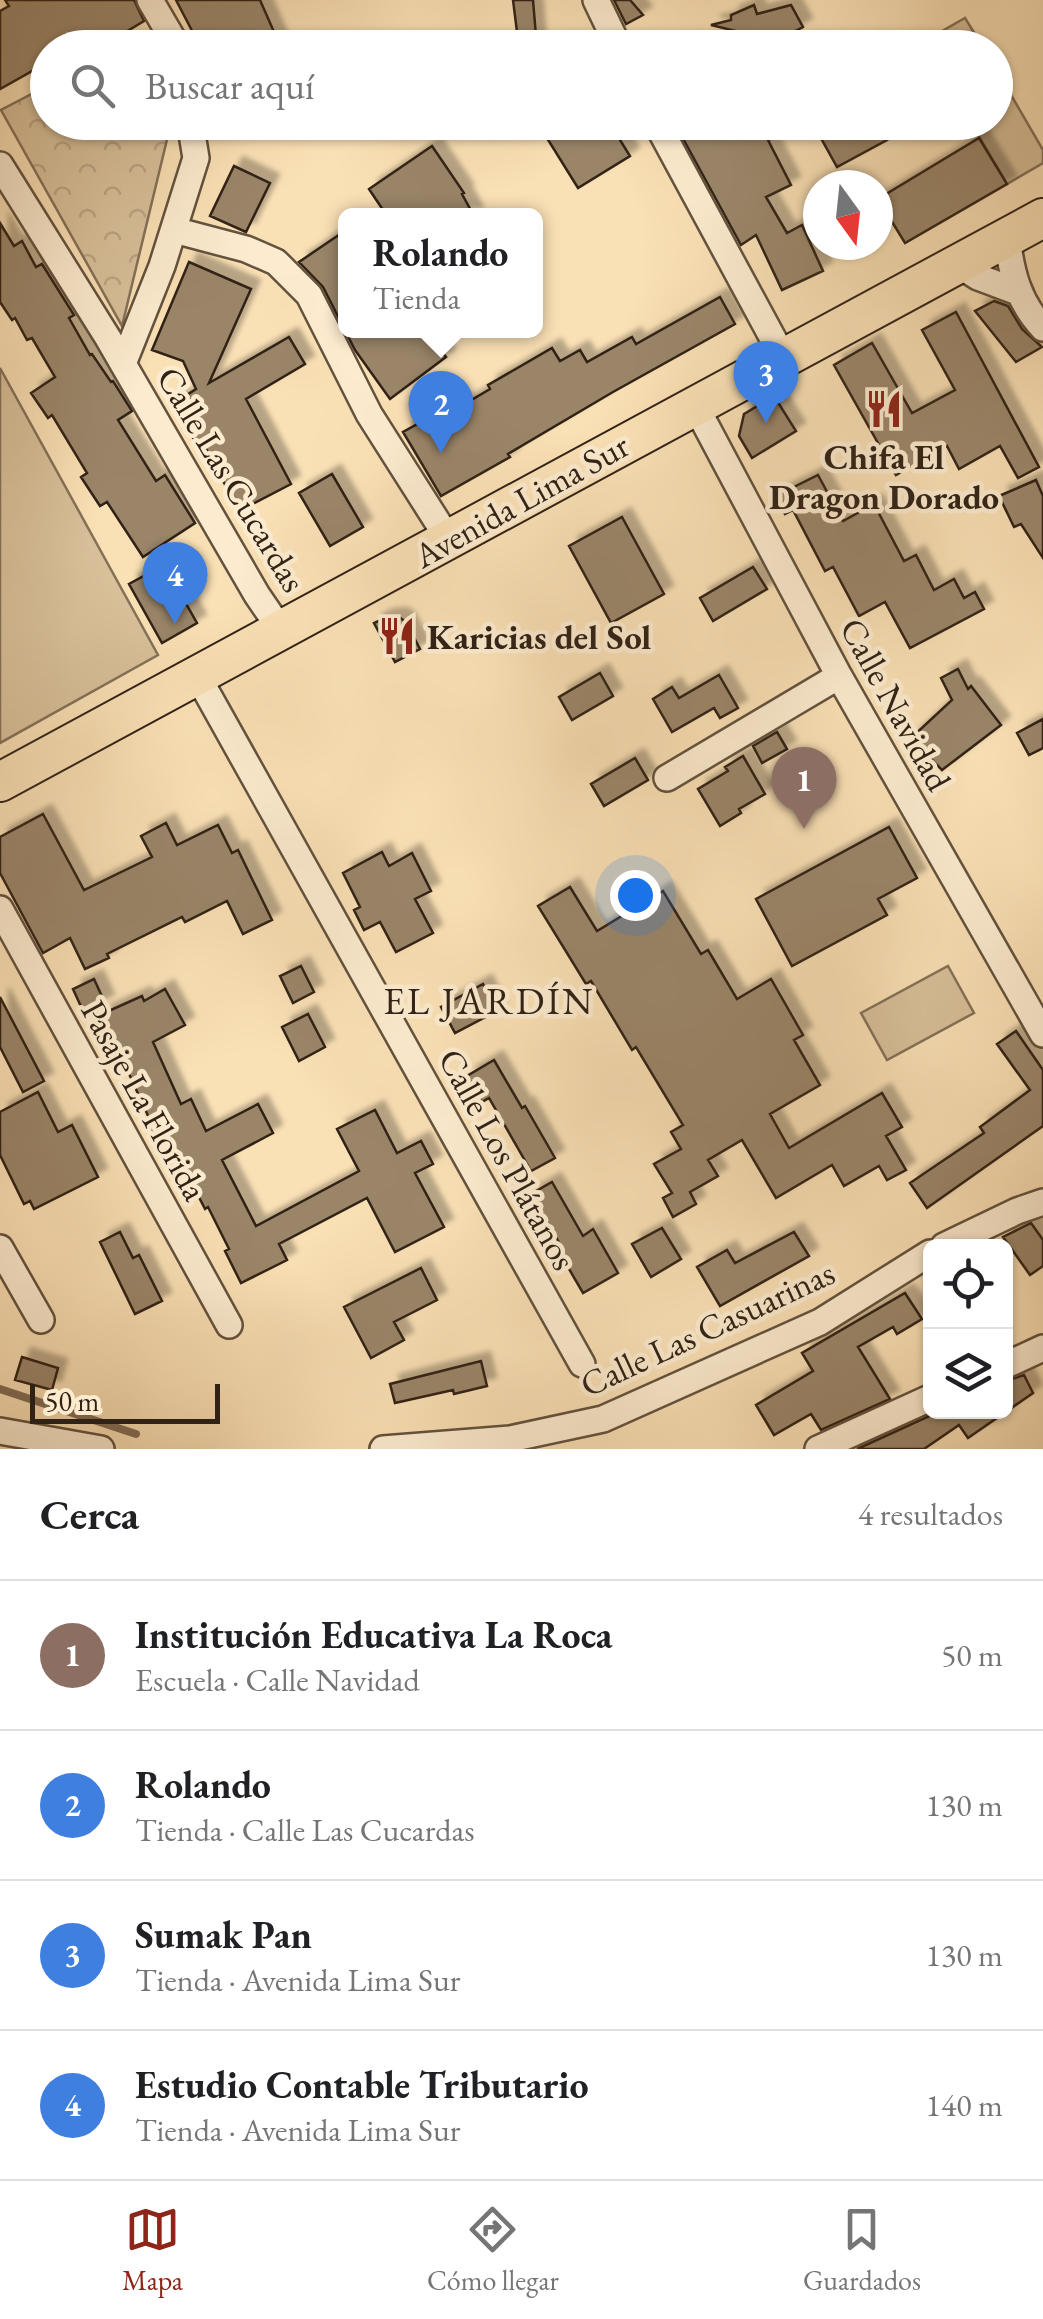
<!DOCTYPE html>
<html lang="es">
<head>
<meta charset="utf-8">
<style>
  :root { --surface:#fff; --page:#f6f6f6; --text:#202124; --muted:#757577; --line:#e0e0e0; --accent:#8f2418 }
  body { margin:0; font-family:"EB Garamond",serif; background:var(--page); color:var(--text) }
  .controls { position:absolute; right:30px; bottom:30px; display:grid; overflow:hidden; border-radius:15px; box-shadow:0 2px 8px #0004 }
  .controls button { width:90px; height:90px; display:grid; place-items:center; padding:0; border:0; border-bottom:2px solid var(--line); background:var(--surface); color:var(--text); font:50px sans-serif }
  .compass { position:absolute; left:803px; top:170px; width:90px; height:90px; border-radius:50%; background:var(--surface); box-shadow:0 2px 8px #0004; rotate:165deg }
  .scale { position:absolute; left:30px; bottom:25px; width:190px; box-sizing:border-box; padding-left:10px; border:5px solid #312216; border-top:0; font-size:28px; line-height:35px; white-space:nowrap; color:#312216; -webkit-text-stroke:8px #fcebcf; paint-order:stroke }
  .you { position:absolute; left:635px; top:895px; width:35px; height:35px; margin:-25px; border:8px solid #fff; border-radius:50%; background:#1a73e8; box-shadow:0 0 0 15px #1a73e833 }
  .badge { display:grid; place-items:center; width:65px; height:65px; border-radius:50%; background:var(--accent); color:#fff; font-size:32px; font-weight:700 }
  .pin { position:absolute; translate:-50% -82px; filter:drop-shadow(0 2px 5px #0008) }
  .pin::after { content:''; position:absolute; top:52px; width:35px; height:30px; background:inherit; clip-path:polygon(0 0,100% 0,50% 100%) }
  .popup { position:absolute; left:338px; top:208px; width:205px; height:130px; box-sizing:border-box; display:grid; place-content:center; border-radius:15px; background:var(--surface); filter:drop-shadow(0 2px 8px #0005); font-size:32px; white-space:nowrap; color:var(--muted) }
  .popup b { font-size:38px; color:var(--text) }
  .popup::after { content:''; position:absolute; left:50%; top:100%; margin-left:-20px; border:20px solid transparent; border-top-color:var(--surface) }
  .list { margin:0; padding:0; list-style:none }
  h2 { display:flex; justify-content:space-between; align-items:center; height:130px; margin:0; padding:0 40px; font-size:42px }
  h2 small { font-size:32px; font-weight:400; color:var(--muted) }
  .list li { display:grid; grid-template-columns:65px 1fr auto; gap:30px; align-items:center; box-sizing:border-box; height:150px; padding:0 40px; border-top:2px solid var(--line) }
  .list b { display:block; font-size:38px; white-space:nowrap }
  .list p { margin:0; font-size:32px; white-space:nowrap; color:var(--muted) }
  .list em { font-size:32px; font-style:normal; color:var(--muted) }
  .icon { flex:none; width:55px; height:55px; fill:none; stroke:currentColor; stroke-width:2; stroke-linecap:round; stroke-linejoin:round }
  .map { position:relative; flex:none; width:1043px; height:1449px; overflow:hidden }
  .search { position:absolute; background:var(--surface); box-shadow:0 2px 8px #0004; left:30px; right:30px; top:30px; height:110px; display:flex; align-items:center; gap:25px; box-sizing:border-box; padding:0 35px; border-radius:55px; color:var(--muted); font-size:38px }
  .sheet { height:730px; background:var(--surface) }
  nav { display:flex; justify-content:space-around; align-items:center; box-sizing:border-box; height:140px; border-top:2px solid var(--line); background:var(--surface); font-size:28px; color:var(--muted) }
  nav a { display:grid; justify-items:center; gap:5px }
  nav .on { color:var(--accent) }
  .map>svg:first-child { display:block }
</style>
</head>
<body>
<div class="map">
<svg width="1043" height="1449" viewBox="0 0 1043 1449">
  <defs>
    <pattern id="park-crowns" width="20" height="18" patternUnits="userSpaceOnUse" patternTransform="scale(2.5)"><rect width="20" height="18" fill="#d8c09a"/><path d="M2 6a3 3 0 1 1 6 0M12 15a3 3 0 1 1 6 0" fill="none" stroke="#baa584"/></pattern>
    <filter id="shadow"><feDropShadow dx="9" dy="-9" stdDeviation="2.5" flood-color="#0004"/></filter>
  </defs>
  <rect width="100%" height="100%" fill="#fae0b5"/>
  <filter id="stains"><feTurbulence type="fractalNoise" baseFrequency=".002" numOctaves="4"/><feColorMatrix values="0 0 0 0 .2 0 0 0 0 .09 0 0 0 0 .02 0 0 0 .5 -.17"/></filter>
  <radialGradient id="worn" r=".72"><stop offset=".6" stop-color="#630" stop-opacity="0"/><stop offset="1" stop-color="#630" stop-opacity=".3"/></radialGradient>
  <path fill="#d8c09a" stroke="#847158" stroke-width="2.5" d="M965,18l18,29h-56l-4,-5z
    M996,69l47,81v13l-36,21 -36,-61 25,-1z
    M0,368l158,287 -158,88z
    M948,966l26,47 -87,47 -26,-47z"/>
  <path fill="url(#park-crowns)" stroke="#847158" stroke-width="2.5" d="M47,86l1,36 123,1 -49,203 -121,-216z"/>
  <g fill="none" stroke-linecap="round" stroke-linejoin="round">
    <path stroke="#816d55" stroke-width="8" d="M0,1389l136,45"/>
  </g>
  <path fill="#9a8569" stroke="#312216" stroke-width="2.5" filter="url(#shadow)" d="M5,0h129l10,21 -45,27h-51v14l-48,27v-78l9,-5z
    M176,0h84l21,48h-80z
    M513,0h20l4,48h-18z
    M614,0h16l13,15 -17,9z
    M754,5l3,9 34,-9 12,22 -27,14 -65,-16 20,-5v-5z
    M537,122h72l21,34 -52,32z
    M701,122h105l-38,18 23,45 -25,12 21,36 15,-8 21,46 -41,19 -26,-55 -15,10 -61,-112z
    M812,122h65l10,18 -50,27z
    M979,138l28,46 -102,59 -27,-44z
    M432,146l32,47 -2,1 12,22h-87l-18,-27z
    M234,166l36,17 -24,49 -36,-16z
    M0,223l14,23 8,-5 14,26 6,-3 32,51 -5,3 21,37 2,-1 19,28 2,-1 19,30 -14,9 38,61 9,-6 30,48 -52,34 -36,-55 -7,4 -19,-29 6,-4 -35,-58 -4,3 -17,-25 24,-16 -23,-39 -5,2 -12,-22 -3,2 -12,-18z
    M346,230v100h80l20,27 -56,42 -35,-49 -32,-63 -24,-25z
    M189,262l62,27 -42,94 80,-46 16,27 -59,35 45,85 -52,27 -35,-66 -5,3 -26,-44 23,-15 -13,-28 -31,-11z
    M720,297l15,27 -122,68 -105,62 2,3 -69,39 -38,-64 38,-21 3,5 46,-27 -2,-4 64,-37 8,13 20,-11 7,12 45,-25 4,7z
    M994,301l14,5 14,23 20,18 -26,15 -41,-51z
    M956,312l83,155 -21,11 -18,-32 -41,23 -12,-23 -51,29 -62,-110 38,-22 40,70 43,-23 -33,-60z
    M774,396l22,35 -44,27 -13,-22 5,-22z
    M332,474l31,53 -33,19 -31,-53z
    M818,475l25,46 31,-17 30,57 12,-6 18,35 20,-11 10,19 11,-6 9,17 -74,39 -25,-46 -26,14 -26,-49 -8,4 -32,-61 -8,4 -9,-18z
    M1036,480l7,16v62l-22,-34 -7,3 -15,-31z
    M622,517l42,77 -53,29 -42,-77z
    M164,565l33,58 -35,20 -33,-59z
    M753,567l14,22 -54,32 -13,-23z
    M399,617l7,5 14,27 -25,13 -21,-39 11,-5z
    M958,669l10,20 3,-3 30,39 -59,45 -31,-32 41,-38 -11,-22z
    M600,673l13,23 -41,24 -13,-23z
    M719,675l19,33 -18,10 -6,-10 -42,24 -19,-33 19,-12 7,11z
    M1043,719v29l-14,7 -12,-22z
    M777,732l10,17 -25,14 -9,-17z
    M743,756l22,38 -26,15 2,4 -21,13 -22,-37 30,-18 -3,-4z
    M635,758l13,22 -44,26 -13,-22z
    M43,814l41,76 68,-33 -11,-21 25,-13 11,22 41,-20 14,28 6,-3 34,70 -29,14 -16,-33 -42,21 -3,-5 -75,37 2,4 -24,11 -15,-31 -27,15 -43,-80v-36z
    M889,827l28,51 -39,21 9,16 -95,51 -36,-67z
    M382,852l7,14 23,-13 19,38 -16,8 18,34 -37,19 -16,-30 -16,8 -10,-20 6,-3 -17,-34z
    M570,887l27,44 66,-40 38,63 7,-4 29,49 34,-20 32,56 -9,5 26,45 -50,29 19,34 93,-55 20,34 -16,9 20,34 -19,10 -8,-14 -35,20 -12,-21 -56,33 -34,-58 -34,20 10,16 -28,16 6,12 -23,13 -10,-19 9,-5 -18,-29 27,-15 -10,-17 12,-7 -47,-78 -4,3 -41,-69 -5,3 -48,-78z
    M301,966l13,26 -21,11 -13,-27z
    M94,979l11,24 -21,10 -11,-24z
    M483,984l14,27 -42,22 -14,-26z
    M165,989l20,36 -32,17 28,62 10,-5 15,32 52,-27 15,29 -51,27 34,66 103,-55 -22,-42 38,-19 22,43 24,-12 12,23 -18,9 29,54 -49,25 -28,-54 -88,46 8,16 -46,23 -16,-32 4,-2 -21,-42 -3,2 -18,-35 -14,7 -17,-38 -3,1 -11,-23 7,-3 -47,-104 40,-18 2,5z
    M0,997l44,84 -21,11 -23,-45z
    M308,1014l17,33 -26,14 -17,-34z
    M1016,1031l27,39v56l-116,82 -17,-25 74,-50 -4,-6 50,-37 -33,-46z
    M494,1060l28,48 3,-2 30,52 -24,13 -42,-73 -7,4 -15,-26z
    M38,1092l20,40 14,-7 26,52 -64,32 -4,-8 -6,3 -24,-49v-43z
    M552,1182l31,54 10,-7 25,44 -35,20 -25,-43 4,-2 -31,-54z
    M1031,1223l12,17v26l-13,9 -27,-38z
    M662,1228l19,31 -30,18 -19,-33z
    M120,1232l13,26 6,-3 23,46 -27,13 -35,-72z
    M794,1232l15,24 -89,50 -23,-39 30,-17 8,13z
    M421,1268l16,32 -43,22 10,18 -33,18 -27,-51z
    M905,1293l17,26 -25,15 -4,-7 -35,20 32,52 -69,31 -10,-16 -37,21 -18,-30 57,-34 -11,-18z
    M22,1357l36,11 -6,22 -37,-10z
    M481,1361l6,25 -33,8 -1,-4 -58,13 -5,-19z
    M1024,1375l9,18 -65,45 -9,-13 -35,24h-67l81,-37h68v-31z"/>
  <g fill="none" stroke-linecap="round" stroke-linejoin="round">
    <g stroke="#63523e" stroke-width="30">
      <path id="minor" d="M150,0l28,48
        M596,0l23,48
        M656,122l127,235
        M0,165l108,173 149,257 24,35
        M174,230l72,19 30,13 33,33 60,119 80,126
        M1007,237c4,34 11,65 36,91
        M956,263l22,14 40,15
        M123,364l39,-98 34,-108 -6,-36
        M695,405l144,271 204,358
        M197,675l385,689
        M667,778l172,-102
        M0,909l229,416
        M944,1246l73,-35 26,-9
        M0,1248l41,72
        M1006,1365l37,-17
        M0,1431l101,18
        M383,1449l127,-10 93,-20 217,-97 110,-69
        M818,1449l112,-51"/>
    </g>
    <g stroke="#312216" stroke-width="42">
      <path id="highway" d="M0,782l1043,-564"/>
    </g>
    <use href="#minor" stroke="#fcebcf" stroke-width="25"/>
    <use href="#highway" stroke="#fae0b5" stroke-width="38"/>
  </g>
  <defs>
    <g id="restaurant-bare" transform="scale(3)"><path d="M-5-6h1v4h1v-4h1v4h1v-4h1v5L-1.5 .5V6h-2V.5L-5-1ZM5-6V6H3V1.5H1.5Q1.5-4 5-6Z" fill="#8f2418" stroke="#fcebcf" stroke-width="2.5" paint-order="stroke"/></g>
  </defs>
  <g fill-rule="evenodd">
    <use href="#restaurant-bare" x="884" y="409"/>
    <use href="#restaurant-bare" x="397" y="636"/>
  </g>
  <g text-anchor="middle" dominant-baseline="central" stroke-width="9" stroke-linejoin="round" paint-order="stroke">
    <g font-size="35" font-weight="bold" fill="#312216" stroke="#fcebcf">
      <text x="884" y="456">Chifa El<tspan x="884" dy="40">Dragon Dorado</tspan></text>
      <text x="427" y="636" text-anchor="start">Karicias del Sol</text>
    </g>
    <g font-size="35" fill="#312216" stroke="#fcebcf">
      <text transform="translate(232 479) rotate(59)">Calle Las Cucardas</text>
      <text transform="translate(521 500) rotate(-29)">Avenida Lima Sur</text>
      <text transform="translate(896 704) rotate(61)">Calle Navidad</text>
      <text transform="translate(145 1100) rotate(61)">Pasaje La Florida</text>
      <text transform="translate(508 1159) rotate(61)">Calle Los Plátanos</text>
      <text transform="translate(707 1328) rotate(-25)">Calle Las Casuarinas</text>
    </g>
    <g font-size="38" letter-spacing="2.5" fill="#312216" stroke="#fcebcf">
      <text x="489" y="1000">EL JARDÍN</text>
    </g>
  </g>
  <rect width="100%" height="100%" filter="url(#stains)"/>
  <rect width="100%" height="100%" fill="url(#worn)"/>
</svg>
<div class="controls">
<button><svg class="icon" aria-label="locate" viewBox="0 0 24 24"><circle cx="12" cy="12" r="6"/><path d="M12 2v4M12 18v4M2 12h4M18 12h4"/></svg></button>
<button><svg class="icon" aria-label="layers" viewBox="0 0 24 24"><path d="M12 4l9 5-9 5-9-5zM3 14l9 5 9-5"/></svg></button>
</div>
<svg class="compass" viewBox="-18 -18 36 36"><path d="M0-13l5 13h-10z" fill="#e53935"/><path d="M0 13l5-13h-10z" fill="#757577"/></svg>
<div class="scale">50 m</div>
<div class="you"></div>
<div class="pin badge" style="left:804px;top:829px;background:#8d6e63">1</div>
<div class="pin badge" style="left:441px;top:453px;background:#3f7fe0">2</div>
<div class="popup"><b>Rolando</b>Tienda</div>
<div class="pin badge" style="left:766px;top:423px;background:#3f7fe0">3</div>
<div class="pin badge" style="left:175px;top:624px;background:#3f7fe0">4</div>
<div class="search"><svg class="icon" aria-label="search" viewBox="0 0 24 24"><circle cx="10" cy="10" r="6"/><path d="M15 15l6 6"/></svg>Buscar aquí</div>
</div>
<section class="sheet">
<h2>Cerca<small>4 resultados</small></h2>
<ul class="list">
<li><span class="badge" style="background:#8d6e63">1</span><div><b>Institución Educativa La Roca</b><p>Escuela · Calle Navidad</p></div><em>50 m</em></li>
<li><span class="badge" style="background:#3f7fe0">2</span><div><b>Rolando</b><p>Tienda · Calle Las Cucardas</p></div><em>130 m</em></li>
<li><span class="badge" style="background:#3f7fe0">3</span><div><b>Sumak Pan</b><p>Tienda · Avenida Lima Sur</p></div><em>130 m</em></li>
<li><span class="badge" style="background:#3f7fe0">4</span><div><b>Estudio Contable Tributario</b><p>Tienda · Avenida Lima Sur</p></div><em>140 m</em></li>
</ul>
</section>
<nav>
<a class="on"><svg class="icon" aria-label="map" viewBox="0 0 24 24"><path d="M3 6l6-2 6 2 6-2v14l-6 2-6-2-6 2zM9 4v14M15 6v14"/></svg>Mapa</a>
<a><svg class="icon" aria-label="directions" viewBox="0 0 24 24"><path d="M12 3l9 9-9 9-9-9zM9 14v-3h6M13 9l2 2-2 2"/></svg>Cómo llegar</a>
<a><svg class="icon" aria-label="saved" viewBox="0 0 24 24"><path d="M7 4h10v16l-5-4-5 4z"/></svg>Guardados</a>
</nav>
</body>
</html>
